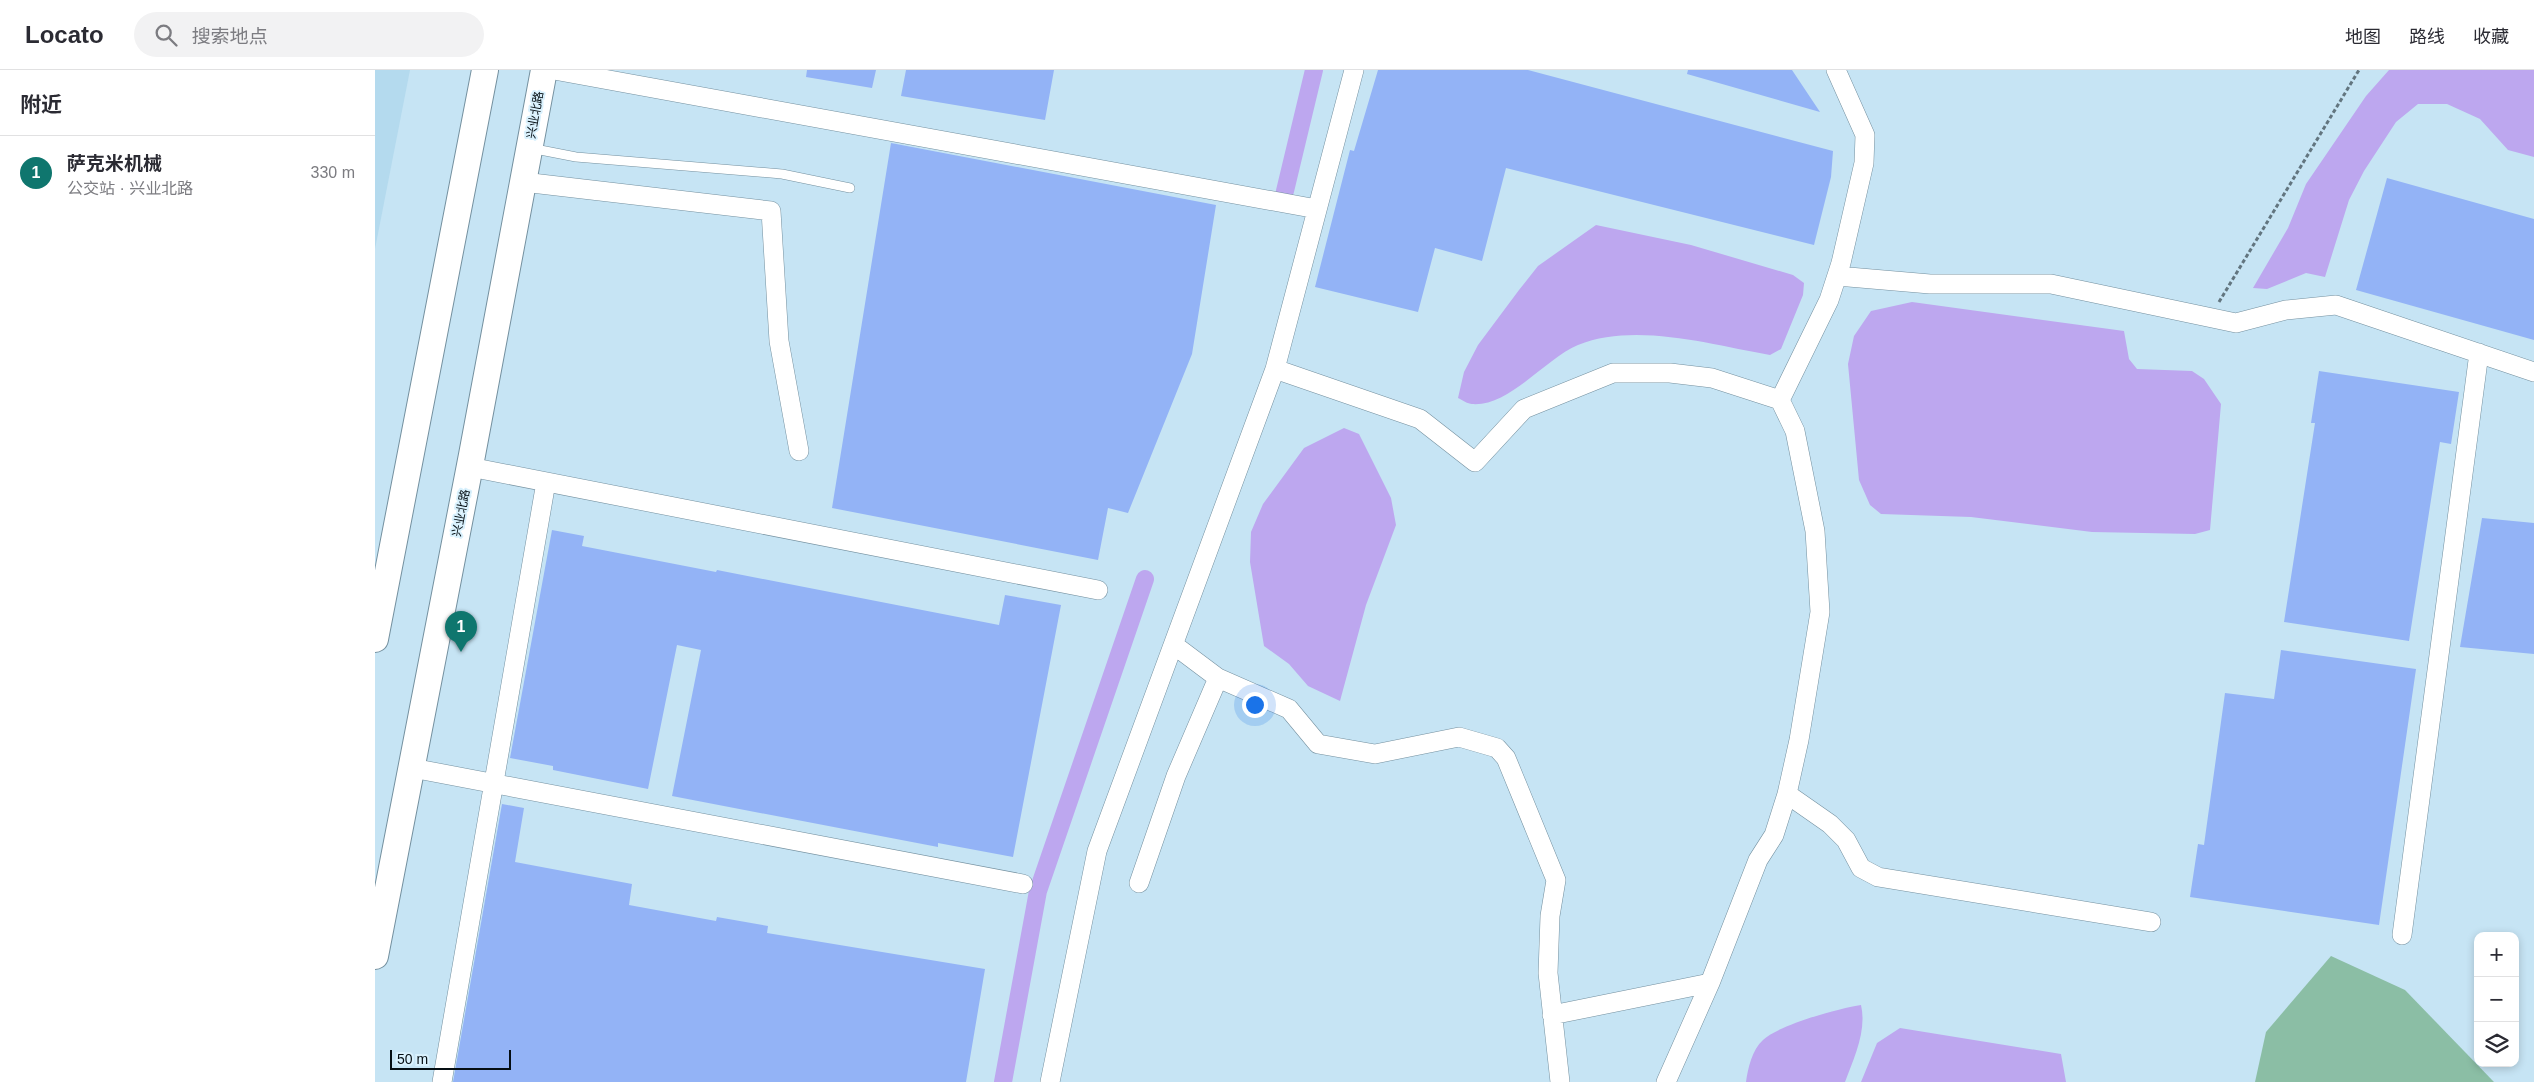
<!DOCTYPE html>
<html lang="zh">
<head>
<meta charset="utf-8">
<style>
  :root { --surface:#fff; --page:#f2f2f3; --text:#2b2b33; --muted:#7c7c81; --line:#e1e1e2; --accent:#0f766e }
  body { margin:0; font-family:Arial,"Noto Sans SC",sans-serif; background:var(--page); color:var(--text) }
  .controls { position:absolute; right:15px; bottom:15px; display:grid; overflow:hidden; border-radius:10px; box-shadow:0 2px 8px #0003 }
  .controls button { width:45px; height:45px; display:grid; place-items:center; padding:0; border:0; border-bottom:1px solid var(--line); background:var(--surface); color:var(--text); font:25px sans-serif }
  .scale { position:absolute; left:15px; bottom:12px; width:121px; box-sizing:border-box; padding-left:5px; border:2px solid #050e13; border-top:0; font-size:14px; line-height:18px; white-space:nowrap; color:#050e13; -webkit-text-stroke:4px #d9f1fd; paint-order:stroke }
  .you { position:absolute; left:879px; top:634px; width:18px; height:18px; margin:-12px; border:4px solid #fff; border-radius:50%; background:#1a73e8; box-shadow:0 0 0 8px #1a73e833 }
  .badge { display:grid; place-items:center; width:32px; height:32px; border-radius:50%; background:var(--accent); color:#fff; font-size:16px; font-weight:700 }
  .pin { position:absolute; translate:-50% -41px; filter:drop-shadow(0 1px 2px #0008) }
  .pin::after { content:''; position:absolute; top:26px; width:18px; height:15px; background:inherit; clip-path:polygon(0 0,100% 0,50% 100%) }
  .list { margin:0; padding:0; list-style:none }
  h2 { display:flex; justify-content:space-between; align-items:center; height:65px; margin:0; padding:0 20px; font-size:21px }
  h2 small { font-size:16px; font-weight:400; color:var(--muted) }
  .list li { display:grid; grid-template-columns:32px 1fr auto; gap:15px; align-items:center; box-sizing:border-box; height:75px; padding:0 20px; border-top:1px solid var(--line) }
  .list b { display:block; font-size:19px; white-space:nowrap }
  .list p { margin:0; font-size:16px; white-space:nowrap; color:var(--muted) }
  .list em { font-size:16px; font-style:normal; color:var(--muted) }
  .icon { flex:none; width:28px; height:28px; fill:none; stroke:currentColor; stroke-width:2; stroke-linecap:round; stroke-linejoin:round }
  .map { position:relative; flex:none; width:2159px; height:1012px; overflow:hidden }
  header { display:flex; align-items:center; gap:30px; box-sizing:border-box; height:70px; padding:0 25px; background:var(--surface); border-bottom:1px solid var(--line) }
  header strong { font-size:24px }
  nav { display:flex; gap:28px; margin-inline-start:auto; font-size:18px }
  .search { width:350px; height:45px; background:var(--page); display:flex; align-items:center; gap:12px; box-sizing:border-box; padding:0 18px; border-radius:28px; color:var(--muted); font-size:19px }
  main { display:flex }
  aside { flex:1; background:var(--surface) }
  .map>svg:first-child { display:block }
</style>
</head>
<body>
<header>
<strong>Locato</strong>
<div class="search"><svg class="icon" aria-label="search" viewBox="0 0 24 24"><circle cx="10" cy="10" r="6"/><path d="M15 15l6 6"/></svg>搜索地点</div>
<nav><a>地图</a><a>路线</a><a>收藏</a></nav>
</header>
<main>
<aside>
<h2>附近<small></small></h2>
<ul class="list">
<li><span class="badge">1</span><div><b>萨克米机械</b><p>公交站 · 兴业北路</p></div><em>330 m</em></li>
</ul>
</aside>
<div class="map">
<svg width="2159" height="1012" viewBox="0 0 2159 1012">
  <rect width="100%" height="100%" fill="#c6e4f4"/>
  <path fill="#b4daee" d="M0,0h35l-35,179z"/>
  <path fill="#8bbea5" d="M1956,886l74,34 89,92h-239l11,-50z"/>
  <path fill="#bda7ef" d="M2014,0h145v87l-26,-7 -28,-31 -33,-15h-29l-22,18 -32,49 -15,29 -24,77 -19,-4 -39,16 -14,-1 35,-60 18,-44 60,-88z
    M1221,155l95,20 102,30 11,8 -1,12 -22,54 -11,6c-59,-10 -134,-33 -192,-10 -32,13 -69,62 -106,59 -4,0 -10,-4 -14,-6l6,-26 14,-27 41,-55 19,-24z
    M1537,232l212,29 5,28 8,10 55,2 12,8 17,25 -11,126 -15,4 -103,-2 -121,-15 -90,-3 -11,-9 -11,-25 -11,-116 6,-28 17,-25z
    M969,358l15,6 32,64 5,27 -30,80 -26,96 -32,-15 -19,-22 -25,-18 -14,-84 1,-30 12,-28 41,-56z
    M1486,935c6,26 -7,53 -16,77h-99c2,-14 6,-32 17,-42 15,-15 77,-32 98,-35z
    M1525,958l161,26 5,28h-205l16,-39z"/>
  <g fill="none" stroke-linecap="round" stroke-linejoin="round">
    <path stroke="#bda7ef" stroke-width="18" d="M910,121l29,-121
      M628,1012l35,-191 107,-312"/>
  </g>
  <path fill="#93b3f6" d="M432,0h69l-4,18 -66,-11z
    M531,0h148l-9,50 -144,-24z
    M1003,0h150l305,81 -2,26 -17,68 -308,-77 -24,93 -47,-13 -17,64 -103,-25 35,-137 4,1z
    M1313,0h104l28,42 -133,-38z
    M516,73l325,62 -24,149 -64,159 -20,-5 -10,52 -266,-52z
    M2012,108l147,41v121l-178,-50z
    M1944,301l140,21 -8,52 -11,-2 -31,199 -125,-19 31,-199h-4z
    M2107,448l52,5v131l-74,-7z
    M177,460l32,6 -2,10 134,26 1,-2 282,55 6,-30 56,10 -48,252 -75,-14v4l-266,-51 29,-146 -24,-5 -29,144 -95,-19v-4l-43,-8z
    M1906,580l135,19 -37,256 -189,-28 8,-53 6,1 21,-152 49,6z
    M127,734l22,4 -9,54 117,22 -3,21 87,16 1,-4 51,9 -1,7 218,36 -19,113h-513z"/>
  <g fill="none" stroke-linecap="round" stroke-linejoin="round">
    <g stroke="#74909f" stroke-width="10">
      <path id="lane" d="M155,78l46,9 206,17 68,14"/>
    </g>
    <g stroke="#74909f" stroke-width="20">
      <path id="street" d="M179,0l763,139
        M148,112l248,29 8,130 20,110
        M1462,206l93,8h121l185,39 50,-13 50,-5 198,67
        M900,299l145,50 55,43 49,-53 89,-36h57l42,5 68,22 15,31 20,100 5,81 -21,128 -12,54 -13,41 -16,25 -48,123 -44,99
        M1405,330l49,-100 12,-37 23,-100 1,-28 -29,-65
        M95,397l628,123
        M799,575l44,33 71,31 29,35 57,10 84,-17 38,11 9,10 50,122 -6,36 -2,57 12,109
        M37,698l611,116
        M1412,724l43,30 16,16 15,28 17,9 273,45
        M764,813l37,-107 42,-98
        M2027,865l77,-582
        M1177,945l158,-32
        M67,1012l104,-600
        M675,1012l47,-231 178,-482 79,-299"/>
    </g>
    <g stroke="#74909f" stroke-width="28">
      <path id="secondary" d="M0,569l110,-569
        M0,886l97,-501 72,-385"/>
    </g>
    <path stroke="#62757f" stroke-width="3" stroke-dasharray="4 2.5" stroke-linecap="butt" d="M1844,232l140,-232"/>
    <use href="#lane" stroke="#fff" stroke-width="9"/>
    <use href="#street" stroke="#fff" stroke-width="19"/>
    <use href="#secondary" stroke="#fff" stroke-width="26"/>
  </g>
  <g text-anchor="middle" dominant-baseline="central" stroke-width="4" stroke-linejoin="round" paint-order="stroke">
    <g font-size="12" fill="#050e13" stroke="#d9f1fd">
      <text transform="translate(160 45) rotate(-80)">兴业北路</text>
      <text transform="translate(86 443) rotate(-79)">兴业北路</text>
    </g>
  </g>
</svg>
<div class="controls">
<button>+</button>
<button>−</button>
<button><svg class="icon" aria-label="layers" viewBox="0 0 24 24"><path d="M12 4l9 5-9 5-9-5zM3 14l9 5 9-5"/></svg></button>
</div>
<div class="scale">50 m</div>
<div class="you"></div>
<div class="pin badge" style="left:86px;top:582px">1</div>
</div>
</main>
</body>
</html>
